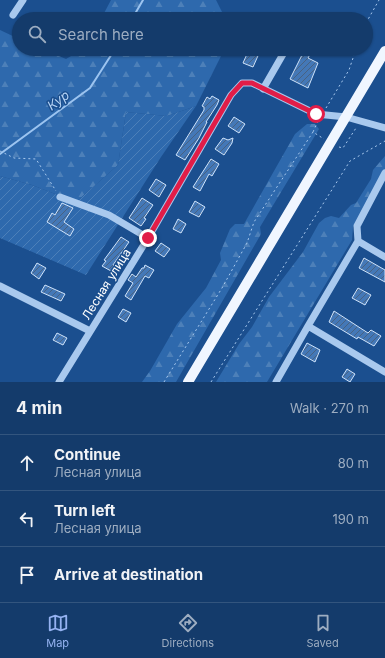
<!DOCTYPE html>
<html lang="en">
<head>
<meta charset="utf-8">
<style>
  :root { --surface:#143b6b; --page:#1d4271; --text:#f1f3f6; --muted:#9dadc1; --line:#33557e; --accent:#95b2f1 }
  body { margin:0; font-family:Inter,sans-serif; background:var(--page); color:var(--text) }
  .stop { position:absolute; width:12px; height:12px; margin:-9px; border:3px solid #e11d48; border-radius:50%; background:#fff }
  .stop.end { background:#e11d48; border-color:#fff; box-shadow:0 1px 4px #0008 }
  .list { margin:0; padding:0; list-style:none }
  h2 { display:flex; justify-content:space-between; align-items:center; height:52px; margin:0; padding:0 16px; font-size:17px }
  h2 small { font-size:13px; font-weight:400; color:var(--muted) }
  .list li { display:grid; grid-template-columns:26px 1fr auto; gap:12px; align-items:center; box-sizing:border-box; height:56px; padding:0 16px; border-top:1px solid var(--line) }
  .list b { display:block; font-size:15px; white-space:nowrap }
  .list p { margin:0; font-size:13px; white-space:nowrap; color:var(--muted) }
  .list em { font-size:13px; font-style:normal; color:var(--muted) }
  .icon { flex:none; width:22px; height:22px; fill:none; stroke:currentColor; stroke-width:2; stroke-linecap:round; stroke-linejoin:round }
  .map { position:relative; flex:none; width:385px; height:382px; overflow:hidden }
  .search { position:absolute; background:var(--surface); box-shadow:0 1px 3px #0004; left:12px; right:12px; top:12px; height:44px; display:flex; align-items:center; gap:10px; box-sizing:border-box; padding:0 14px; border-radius:22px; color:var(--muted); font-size:15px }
  .sheet { height:220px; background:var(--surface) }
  nav { display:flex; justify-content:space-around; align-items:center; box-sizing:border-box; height:56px; border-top:1px solid var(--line); background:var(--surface); font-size:11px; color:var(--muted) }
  nav a { display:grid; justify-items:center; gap:2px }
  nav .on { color:var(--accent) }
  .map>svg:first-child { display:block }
</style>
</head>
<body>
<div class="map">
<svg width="385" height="382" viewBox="0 0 385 382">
  <defs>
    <pattern id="forest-firs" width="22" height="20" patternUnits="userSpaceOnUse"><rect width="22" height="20" fill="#2e69ad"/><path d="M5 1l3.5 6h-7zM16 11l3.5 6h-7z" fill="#4d80b9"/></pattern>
    <pattern id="garden-furrows" width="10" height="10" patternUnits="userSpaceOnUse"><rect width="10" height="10" fill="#2e69ad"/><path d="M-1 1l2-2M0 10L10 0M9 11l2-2" fill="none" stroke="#4d80b9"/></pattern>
    <pattern id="building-hatch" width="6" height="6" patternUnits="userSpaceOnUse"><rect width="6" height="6" fill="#4478b7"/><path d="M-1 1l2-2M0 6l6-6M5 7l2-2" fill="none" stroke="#486282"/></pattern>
  </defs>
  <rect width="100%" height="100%" fill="#1b4f8f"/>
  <path fill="url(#forest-firs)" d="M111,0h105l9,18 -124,1z
    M0,30l19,9v10h23l24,10 17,-10h131l8,5 -26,52 -29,10 -41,-4 -8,53 -42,37 -44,-17 -32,-9z
    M307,124h8l4,5 -59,98 1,7 -85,148h-34l8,-11 27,-47 29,-36 15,-28 -1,-7 10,-24 5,-5h9l51,-90z
    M385,156v16l-32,55 -1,13 -85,142h-51l23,-38 13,-17 17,-30 34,-45 16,-29 6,-5 6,-2 8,2 12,-13 5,-2 15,-24 2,-9z"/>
  <path fill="url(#garden-furrows)" d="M196,106l-35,51 -75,118 -86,-37v-62l32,9 44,17 42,-37 8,-53 41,4z"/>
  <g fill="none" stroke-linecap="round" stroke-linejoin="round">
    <path stroke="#9cc4f0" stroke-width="2" d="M132,19l11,-19
      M0,154l90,-66 25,-39"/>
  </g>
  <path fill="url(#building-hatch)" stroke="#cfe3fa" d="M237,49h24l-8,18 -10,-4 4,-9z
    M305,49h8l-5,9 10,5 -10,25 -18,-9z
    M212,96l7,4 -2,5 -11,17h1l-8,16 -14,22 -9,-5 28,-45v-3l-2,-1 5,-9 3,2z
    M234,117l11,7 -6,9 -11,-7z
    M223,138l5,2 5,-2 -1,5 -8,12 -9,-6z
    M211,159l8,5 -7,12 -3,-2 -9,17 -7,-4z
    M156,179l10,6 -7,12 -10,-7z
    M142,198l11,7 -9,13 2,1 -5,7 -12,-8z
    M195,201l10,6 -6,10 -10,-5z
    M62,203l11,5 -9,14 10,7 -4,7 -23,-14 5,-9 3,2z
    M178,219l8,5 -5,9 -8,-4z
    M121,237l8,5 -16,23 1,1 -3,5 -9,-5 4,-5 -2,-1z
    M161,243l9,6 -6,8 -9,-6z
    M364,258l21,12v12l-26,-14z
    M37,263l9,5 -7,11 -8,-6z
    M145,265l9,5 -5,8 -4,-2 -14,24 -6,-4 8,-13 -5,-3 4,-6 4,3 6,-9h2z
    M45,285l20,9 -4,7 -20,-9z
    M358,288l13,7 -6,10 -13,-7z
    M123,309l8,4 -5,9 -8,-5z
    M334,311l34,22 3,-3 10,6 -7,10 -16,-9 -1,2 -28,-17z
    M57,333l10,5 -4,7 -10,-5z
    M307,343l13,7 -5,12 -14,-8z
    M347,369l8,5 -5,8 -8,-5z"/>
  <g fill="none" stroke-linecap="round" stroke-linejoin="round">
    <path stroke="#a9c9ee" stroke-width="1" stroke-dasharray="2 3" stroke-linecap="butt" d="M366,23l13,-23
      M326,108l23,-38 7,-21
      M318,121l-5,11 11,7
      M339,147l4,1 13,-20
      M0,151l14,7 22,1 20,32
      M164,382l58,-94 25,-45 7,-21 59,-90
      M211,382l139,-221 35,-20"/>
    <path stroke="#a9c9ee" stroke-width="7" d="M13,15l10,-15
      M263,89l23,-40
      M385,173l-28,53 1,15 27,16
      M60,197l49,18 39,23
      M358,241l-50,85 77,46
      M0,286l90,45
      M59,382l89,-144 83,-143 11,-12h10l64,31 30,3 39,11
      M276,382l32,-56"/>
    <path stroke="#f0f6ff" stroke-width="10" d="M188,382l197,-331"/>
  </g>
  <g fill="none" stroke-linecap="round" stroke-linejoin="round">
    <path stroke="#e11d48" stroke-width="5" d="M148,238l83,-143 11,-12h10l64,31"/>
  </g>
  <g text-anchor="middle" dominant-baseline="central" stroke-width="3" stroke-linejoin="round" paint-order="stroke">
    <g font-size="12" fill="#fff" stroke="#1b4f8f">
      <text transform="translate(106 284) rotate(-58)">Лесная улица</text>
    </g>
    <g font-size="13" font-style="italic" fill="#b5d3f5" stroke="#1b4f8f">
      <text transform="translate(58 100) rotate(-36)">Кур</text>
    </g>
  </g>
</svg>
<div class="stop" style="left:316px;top:114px"></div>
<div class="stop end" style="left:148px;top:238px"></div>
<div class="search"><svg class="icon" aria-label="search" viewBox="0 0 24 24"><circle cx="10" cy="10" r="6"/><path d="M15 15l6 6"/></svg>Search here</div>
</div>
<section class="sheet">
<h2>4 min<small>Walk · 270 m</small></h2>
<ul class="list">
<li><svg class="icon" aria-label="ahead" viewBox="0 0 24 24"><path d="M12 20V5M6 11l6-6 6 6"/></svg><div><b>Continue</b><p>Лесная улица</p></div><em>80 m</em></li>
<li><svg class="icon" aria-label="left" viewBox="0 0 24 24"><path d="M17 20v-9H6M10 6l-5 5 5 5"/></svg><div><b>Turn left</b><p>Лесная улица</p></div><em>190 m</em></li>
<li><svg class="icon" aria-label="arrive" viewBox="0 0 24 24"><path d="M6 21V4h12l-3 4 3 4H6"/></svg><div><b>Arrive at destination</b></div></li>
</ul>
</section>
<nav>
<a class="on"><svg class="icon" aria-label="map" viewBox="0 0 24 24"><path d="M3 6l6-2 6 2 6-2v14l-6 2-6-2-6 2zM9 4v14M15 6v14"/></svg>Map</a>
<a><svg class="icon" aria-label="directions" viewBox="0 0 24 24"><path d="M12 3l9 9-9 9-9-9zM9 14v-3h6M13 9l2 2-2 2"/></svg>Directions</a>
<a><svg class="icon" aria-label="saved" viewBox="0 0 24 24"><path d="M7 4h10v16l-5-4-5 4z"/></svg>Saved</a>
</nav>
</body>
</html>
